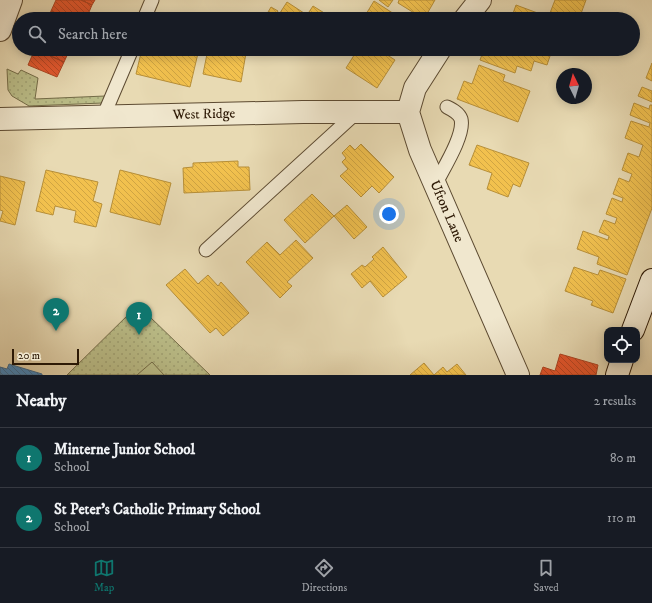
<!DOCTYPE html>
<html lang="en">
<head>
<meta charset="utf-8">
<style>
  :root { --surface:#171b24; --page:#20242c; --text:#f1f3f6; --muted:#9ea1a6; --line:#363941; --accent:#0f766e }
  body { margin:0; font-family:"IM FELL DW Pica",serif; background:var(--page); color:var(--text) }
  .controls { position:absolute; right:12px; bottom:12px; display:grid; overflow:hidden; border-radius:8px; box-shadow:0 2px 10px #0003 }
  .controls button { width:36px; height:36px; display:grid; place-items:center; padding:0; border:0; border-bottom:1px solid var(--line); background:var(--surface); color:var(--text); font:20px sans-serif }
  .compass { position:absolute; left:556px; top:68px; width:36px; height:36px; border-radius:50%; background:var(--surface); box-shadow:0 2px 10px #0003; rotate:355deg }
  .scale { position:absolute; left:12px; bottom:10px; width:67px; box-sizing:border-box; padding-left:4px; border:2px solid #2e1a06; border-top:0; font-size:11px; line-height:14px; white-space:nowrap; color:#2e1a06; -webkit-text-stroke:3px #f0e7ce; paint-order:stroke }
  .you { position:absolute; left:389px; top:214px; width:14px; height:14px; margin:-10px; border:3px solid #fff; border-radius:50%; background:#1a73e8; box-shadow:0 0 0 6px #1a73e833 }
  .badge { display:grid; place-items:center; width:26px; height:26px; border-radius:50%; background:var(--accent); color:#fff; font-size:13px; font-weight:700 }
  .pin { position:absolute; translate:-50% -33px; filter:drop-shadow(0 1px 2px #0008) }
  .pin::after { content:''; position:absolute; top:21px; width:14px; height:12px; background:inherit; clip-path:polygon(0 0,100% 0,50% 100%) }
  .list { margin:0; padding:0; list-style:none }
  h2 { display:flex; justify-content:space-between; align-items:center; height:52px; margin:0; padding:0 16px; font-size:17px }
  h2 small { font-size:13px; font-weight:400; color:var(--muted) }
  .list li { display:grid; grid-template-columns:26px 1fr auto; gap:12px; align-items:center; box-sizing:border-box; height:60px; padding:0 16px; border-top:1px solid var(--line) }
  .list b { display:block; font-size:15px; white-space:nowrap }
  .list p { margin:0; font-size:13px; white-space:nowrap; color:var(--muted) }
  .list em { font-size:13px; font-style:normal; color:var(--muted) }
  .icon { flex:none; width:22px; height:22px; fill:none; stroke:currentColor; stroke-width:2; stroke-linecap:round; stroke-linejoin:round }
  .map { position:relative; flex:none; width:652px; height:375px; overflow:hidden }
  .search { position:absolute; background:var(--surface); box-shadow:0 2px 10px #0003; left:12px; right:12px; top:12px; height:44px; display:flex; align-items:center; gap:10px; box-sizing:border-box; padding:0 14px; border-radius:22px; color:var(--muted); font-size:15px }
  .sheet { height:172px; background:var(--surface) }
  nav { display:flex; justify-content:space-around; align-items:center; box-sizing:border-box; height:56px; border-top:1px solid var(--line); background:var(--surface); font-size:11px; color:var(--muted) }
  nav a { display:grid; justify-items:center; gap:2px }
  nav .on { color:var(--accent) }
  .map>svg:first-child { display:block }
</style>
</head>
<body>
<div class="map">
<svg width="652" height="375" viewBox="0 0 652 375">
  <defs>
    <pattern id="grass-dots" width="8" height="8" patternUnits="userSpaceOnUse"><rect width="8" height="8" fill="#bbbe89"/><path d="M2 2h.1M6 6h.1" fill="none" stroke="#a1a375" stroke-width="1.8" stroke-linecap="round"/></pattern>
    <pattern id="homes-back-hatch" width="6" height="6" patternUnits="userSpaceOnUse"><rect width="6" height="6" fill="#f2c14e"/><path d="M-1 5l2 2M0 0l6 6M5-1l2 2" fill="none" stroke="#d0a543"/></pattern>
    <pattern id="shops-back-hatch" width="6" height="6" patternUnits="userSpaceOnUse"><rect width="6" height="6" fill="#e4572e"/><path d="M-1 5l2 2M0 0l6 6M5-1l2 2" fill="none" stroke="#b94725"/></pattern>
    <pattern id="schools-back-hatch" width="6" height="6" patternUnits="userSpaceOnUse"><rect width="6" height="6" fill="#3f88c5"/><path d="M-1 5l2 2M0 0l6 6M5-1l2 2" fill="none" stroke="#356e9e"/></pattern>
  </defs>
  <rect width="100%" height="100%" fill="#e8dab3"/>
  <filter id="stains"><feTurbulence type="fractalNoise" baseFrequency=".005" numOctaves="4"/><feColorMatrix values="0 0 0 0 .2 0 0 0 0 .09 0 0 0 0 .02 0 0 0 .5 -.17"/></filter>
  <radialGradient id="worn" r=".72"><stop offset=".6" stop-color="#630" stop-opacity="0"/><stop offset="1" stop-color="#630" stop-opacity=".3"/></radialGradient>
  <path fill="url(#grass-dots)" stroke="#746c48" d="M7,69l11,5 3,-4 17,8 -3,21 70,-3 -2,7 -74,3 -17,-10 -4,-6z
    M134,309l15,7 61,59h-143z"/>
  <path fill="#bbbe89" stroke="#746c48" d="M152,362l12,13h-27z"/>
  <path fill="url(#homes-back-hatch)" stroke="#b78f38" d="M379,0h14l-5,7z
    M399,0h36l-11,19 -26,-16z
    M555,0h31l-7,19h-11l-18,-6z
    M374,1l28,18h-39z
    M287,2l20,13 6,-9 21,13h-58z
    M516,5l27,10 -1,4h-31z
    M271,7l7,4 -5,8h-9z
    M151,49h48l-9,38 -54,-13 5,-21 8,2z
    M208,49h17l21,4 -5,29 -38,-8z
    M358,49h20l17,11 -18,28 -31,-20z
    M484,49h54l13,4 -4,12 -13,-4 -3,10 -14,-5 -2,7 -35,-13z
    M652,63v18l-6,-3z
    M479,65l26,10 -2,6 27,10 -12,31 -61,-23 7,-18 8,3z
    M642,87l10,4v11l-14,-6z
    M634,103l15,6 1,-4h2v103l-25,67 -30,-11 2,-7 -22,-8 6,-18 25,9 1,-4 -10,-4 5,-12 11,4 2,-6 -11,-4 6,-16 10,4 1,-4 -10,-4 6,-16 10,4 3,-8 -10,-4 6,-17 11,4 4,-12 -18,-7 6,-17 18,6 1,-4 -20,-8z
    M361,144l33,33 -15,16 -7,-7 -11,11 -21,-21 8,-7 -6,-7 4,-4 -4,-5 8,-8 5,5z
    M477,145l52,18 -9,24 -7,-3 -5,13 -21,-8 5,-16 -23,-8z
    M238,161v6h11l1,23 -66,3 -1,-25 10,-1v-4z
    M46,170l52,12 -5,19 9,3 -6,23 -22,-5 2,-11 -21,-5 -2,9 -17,-4z
    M120,170l51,13 -11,42 -50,-13z
    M0,176l25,6 -10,43 -15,-4 3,-10 -3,-1z
    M312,194l22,22 -29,27 -21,-23z
    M347,205l20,22 -13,12 -20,-23z
    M296,240l17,18 -26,24 5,4 -12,12 -34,-36 21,-20 13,13z
    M383,247l24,30 -24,20 -13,-16 -8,7 -11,-14 11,-9 3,2 9,-8 -2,-2z
    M574,267l24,8 2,-5 26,9 -13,34 -22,-8 2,-4 -28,-10z
    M185,269l13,15 10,-9 10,11 3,-4 28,31 -26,23 -7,-8 -6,5 -44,-48z
    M424,363l10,12 9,-8 4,5 10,-8 9,11h-56z"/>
  <path fill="url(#shops-back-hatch)" stroke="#ad4522" d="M56,0h25l11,5 -6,14h-16l-19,-8z
    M81,0h14l-3,5z
    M51,11l19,8h-22z
    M35,49l29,13 -7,15 -29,-12z
    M35,49h35l-6,13z
    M94,49h17l-2,6z
    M560,354l38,11 -2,10h-56l3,-8 12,4z"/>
  <path fill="url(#schools-back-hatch)" stroke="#3a678c" d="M9,364l33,10v1h-42v-8l7,2z"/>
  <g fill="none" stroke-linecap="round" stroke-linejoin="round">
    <g stroke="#5c4a31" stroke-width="15">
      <path id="lane" d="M144,19l8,-19
        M103,117l29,-68
        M435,185c8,-16 30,-50 26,-66 -2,-6 -8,-9 -14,-12
        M206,250l150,-137"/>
    </g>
    <g stroke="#5c4a31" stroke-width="24">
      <g id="street">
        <path d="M465,19l15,-19"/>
        <path d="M0,30l11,-30"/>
        <path id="s1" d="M440,49l-25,39 -7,24 12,38 98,225"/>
        <path id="s2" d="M0,119l303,-7h105"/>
      </g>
    </g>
    <g stroke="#2e1a06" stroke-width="24">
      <path id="secondary" d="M633,330l19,-50
        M617,375l5,-15"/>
    </g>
    <use href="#lane" stroke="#f0e7ce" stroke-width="13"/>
    <use href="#street" stroke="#f0e7ce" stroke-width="22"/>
    <use href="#secondary" stroke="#f0e7ce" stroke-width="22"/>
  </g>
  <g text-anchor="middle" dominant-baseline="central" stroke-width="4" stroke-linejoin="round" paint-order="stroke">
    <g font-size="14" fill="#2e1a06" stroke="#f0e7ce">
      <text stroke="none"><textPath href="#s2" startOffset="204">West Ridge</textPath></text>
      <text stroke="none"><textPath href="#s1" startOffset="178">Ufton Lane</textPath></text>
    </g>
  </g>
  <rect width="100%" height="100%" filter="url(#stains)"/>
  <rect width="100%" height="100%" fill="url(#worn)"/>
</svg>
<div class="controls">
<button><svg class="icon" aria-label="locate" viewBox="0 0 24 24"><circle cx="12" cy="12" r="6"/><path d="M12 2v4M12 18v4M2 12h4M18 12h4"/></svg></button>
</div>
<svg class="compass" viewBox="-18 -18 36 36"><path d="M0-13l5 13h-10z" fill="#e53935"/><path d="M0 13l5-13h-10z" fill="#9ea1a6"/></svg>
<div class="scale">20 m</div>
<div class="you"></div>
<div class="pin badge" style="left:139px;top:335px">1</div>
<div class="pin badge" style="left:56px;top:331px">2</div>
<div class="search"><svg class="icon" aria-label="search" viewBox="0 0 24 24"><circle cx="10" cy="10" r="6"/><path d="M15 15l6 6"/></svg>Search here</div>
</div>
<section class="sheet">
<h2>Nearby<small>2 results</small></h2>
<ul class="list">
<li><span class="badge">1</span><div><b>Minterne Junior School</b><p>School</p></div><em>80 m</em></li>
<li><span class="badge">2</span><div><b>St Peter's Catholic Primary School</b><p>School</p></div><em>110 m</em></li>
</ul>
</section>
<nav>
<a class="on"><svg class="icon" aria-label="map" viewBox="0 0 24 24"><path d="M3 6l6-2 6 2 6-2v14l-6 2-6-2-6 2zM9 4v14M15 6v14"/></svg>Map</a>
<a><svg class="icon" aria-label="directions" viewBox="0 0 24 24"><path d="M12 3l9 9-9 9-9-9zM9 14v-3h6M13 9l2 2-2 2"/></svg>Directions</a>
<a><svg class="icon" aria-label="saved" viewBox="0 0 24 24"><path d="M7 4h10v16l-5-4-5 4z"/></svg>Saved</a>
</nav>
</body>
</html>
